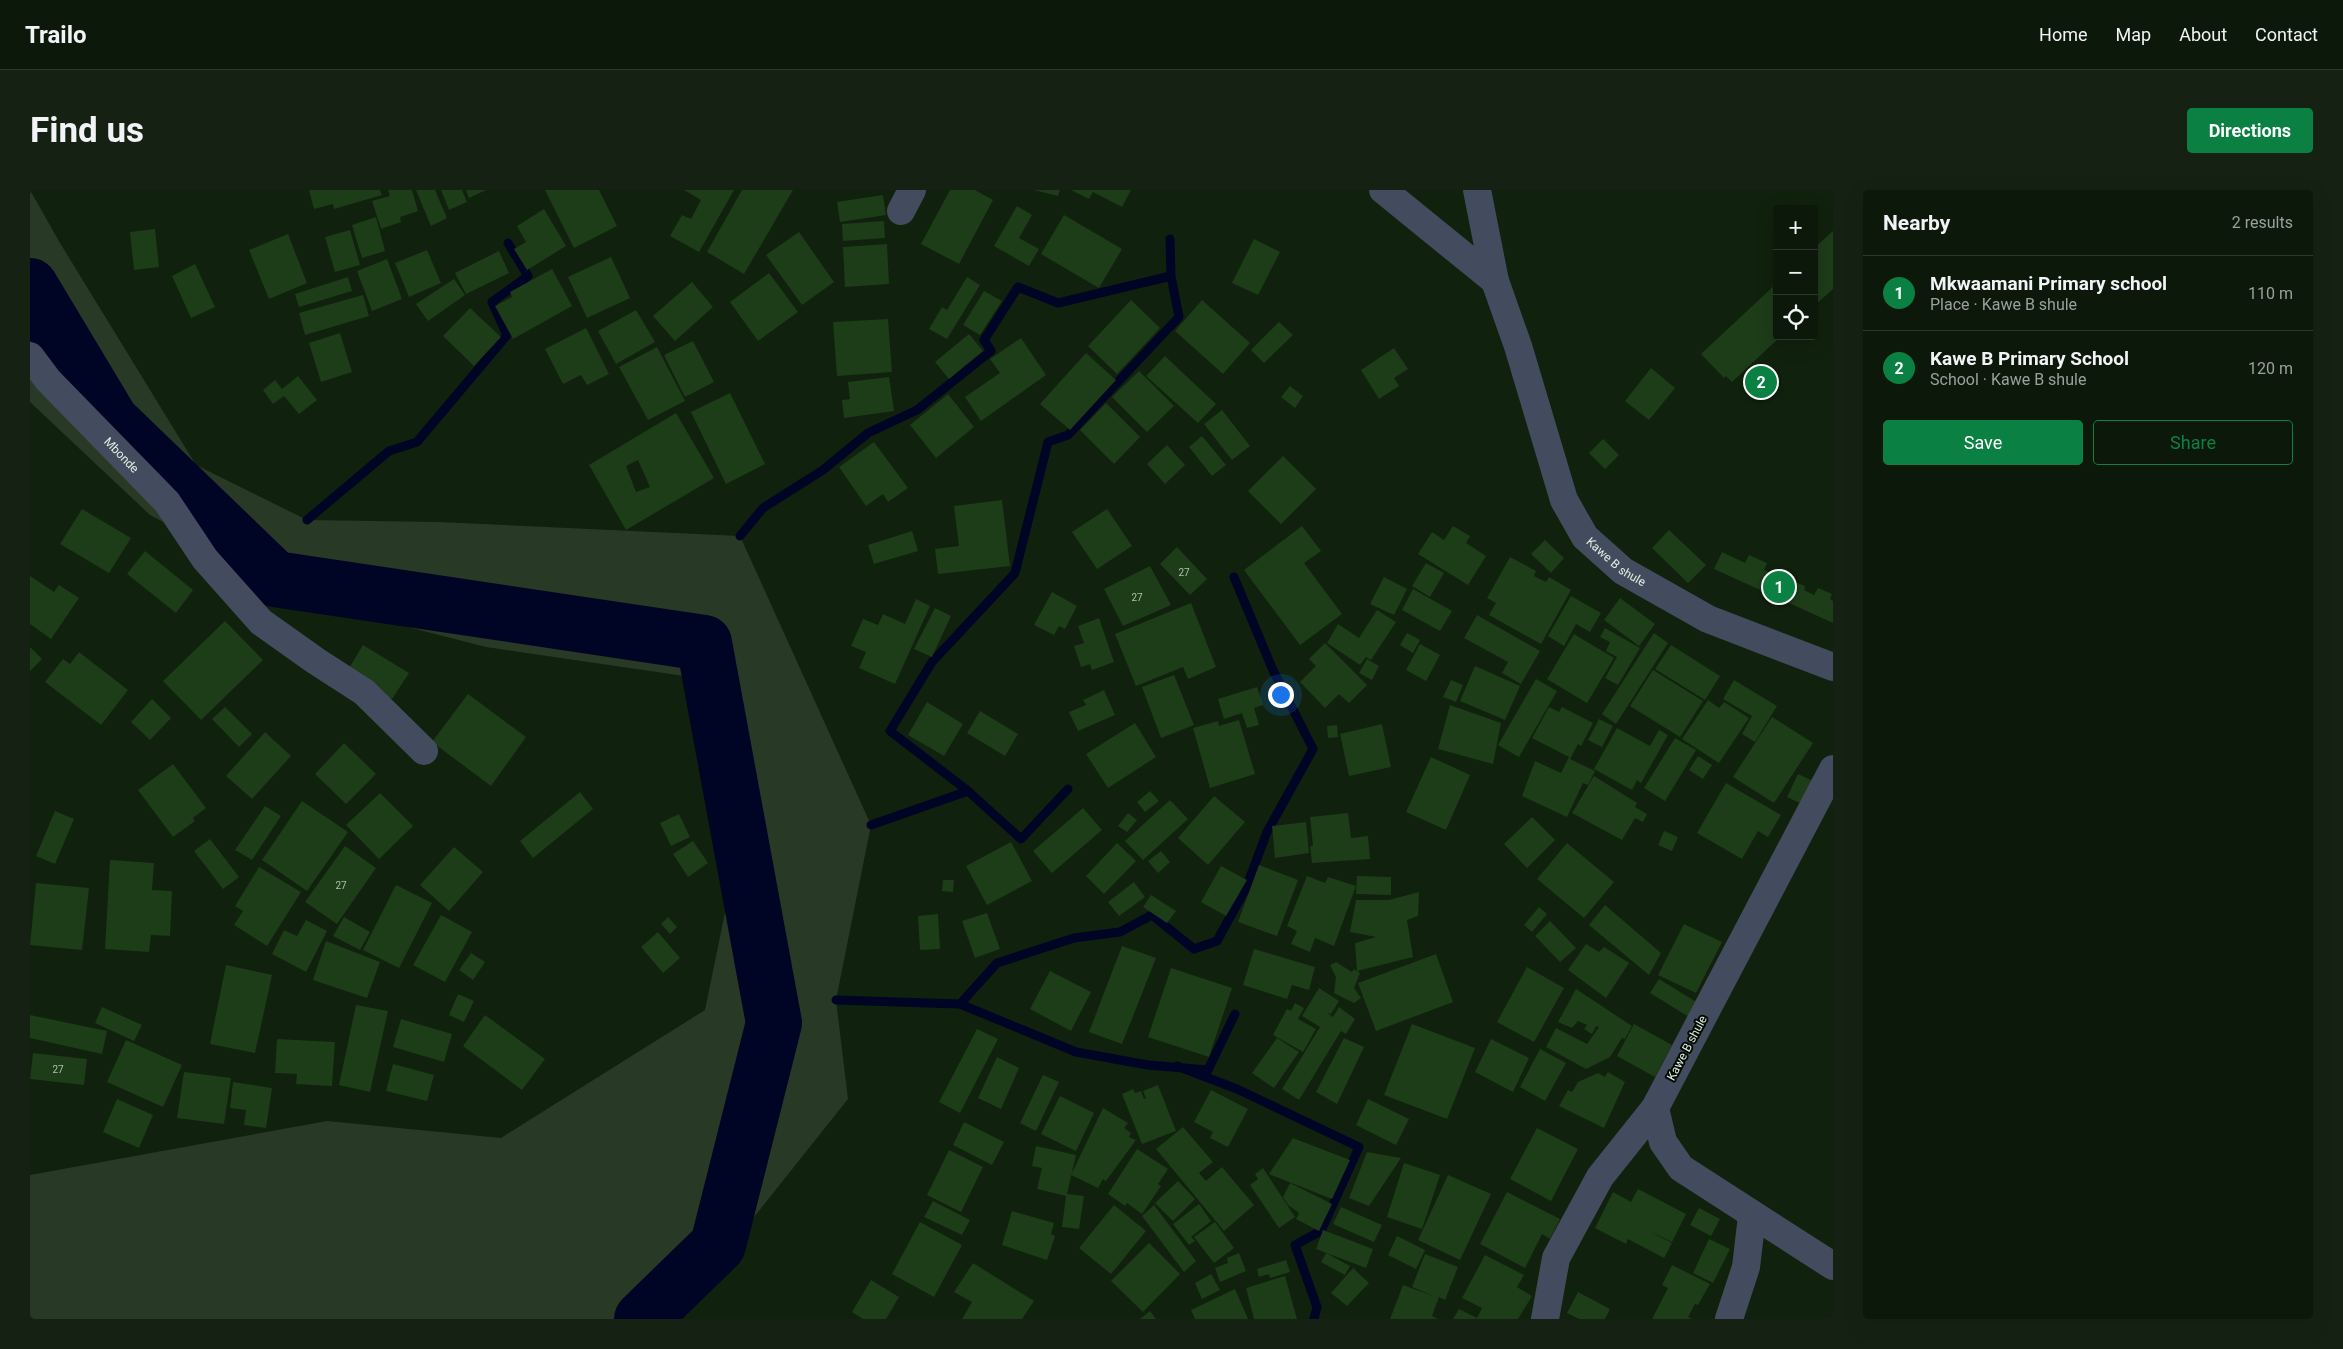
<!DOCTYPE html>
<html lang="en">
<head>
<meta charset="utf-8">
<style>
  :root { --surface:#0c190a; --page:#152213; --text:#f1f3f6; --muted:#9aa09c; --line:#2c382b; --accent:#0b8043 }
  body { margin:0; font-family:Roboto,sans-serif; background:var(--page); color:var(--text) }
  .controls { position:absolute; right:15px; top:15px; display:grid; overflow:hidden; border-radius:5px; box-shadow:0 5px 20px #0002 }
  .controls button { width:45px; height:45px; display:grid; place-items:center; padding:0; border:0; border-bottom:1px solid var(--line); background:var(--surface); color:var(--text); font:25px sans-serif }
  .you { position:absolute; left:1250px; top:504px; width:18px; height:18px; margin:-12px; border:4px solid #fff; border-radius:50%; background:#1a73e8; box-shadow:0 0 0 8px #1a73e833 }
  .badge { display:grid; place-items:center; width:32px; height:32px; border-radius:50%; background:var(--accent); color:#fff; font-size:16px; font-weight:700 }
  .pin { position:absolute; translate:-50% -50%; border:2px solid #fff; box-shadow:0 1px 5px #0006 }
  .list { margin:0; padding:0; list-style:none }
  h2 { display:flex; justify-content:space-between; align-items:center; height:65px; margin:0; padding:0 20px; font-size:21px }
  h2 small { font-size:16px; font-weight:400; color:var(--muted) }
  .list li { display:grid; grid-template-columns:32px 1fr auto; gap:15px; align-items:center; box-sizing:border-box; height:75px; padding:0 20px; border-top:1px solid var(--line) }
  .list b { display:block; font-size:19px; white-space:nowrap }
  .list p { margin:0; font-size:16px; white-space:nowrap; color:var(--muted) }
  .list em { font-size:16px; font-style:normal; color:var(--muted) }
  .actions { display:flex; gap:10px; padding:15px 20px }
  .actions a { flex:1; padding:11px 0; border:1px solid var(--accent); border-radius:5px; text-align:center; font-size:18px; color:var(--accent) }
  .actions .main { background:var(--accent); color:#fff }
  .icon { flex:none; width:28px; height:28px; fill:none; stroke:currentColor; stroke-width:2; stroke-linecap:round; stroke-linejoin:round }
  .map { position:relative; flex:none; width:1803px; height:1129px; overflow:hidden; border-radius:5px }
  header { display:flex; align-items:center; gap:30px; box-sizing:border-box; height:70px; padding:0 25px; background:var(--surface); border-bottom:1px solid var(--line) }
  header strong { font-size:24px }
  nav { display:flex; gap:28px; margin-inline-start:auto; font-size:18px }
  .intro { display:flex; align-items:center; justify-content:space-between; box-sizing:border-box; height:120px; padding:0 30px }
  h1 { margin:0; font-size:35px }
  .button { padding:12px 22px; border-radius:5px; background:var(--accent); color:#fff; font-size:18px; font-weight:700 }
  main { display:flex; gap:30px; padding:0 30px }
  aside { flex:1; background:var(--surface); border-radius:5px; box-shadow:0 5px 20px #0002 }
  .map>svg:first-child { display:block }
</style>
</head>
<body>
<header>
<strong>Trailo</strong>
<nav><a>Home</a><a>Map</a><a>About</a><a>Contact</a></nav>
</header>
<div class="intro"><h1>Find us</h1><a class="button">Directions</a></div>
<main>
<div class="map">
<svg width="1803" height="1129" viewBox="0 0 1803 1129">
  <rect width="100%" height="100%" fill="#10210d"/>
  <path fill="#283a25" d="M0,0l30,53 136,222 111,55 130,2 303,14 131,289 -35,175 12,99 -175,220h-643v-144l297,-54 174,17 204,-128 34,-166 -55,-168 -198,-29 -164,-42 -172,-90 -120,-113z"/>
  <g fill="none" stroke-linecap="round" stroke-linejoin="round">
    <path stroke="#000425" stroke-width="9" d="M277,330l82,-69 28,-9 90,-107 -15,-33 36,-26 -20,-33
      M710,346l23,-28 60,-38 45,-37 49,-23 74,-59 -7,-11 34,-53 40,16 113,-27 -1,-37
      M938,601l-78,-60 42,-69 83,-89 33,-131 20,-7 111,-118 -8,-41
      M841,635l97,-34 53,48 47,-50
      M806,810l124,4 37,-41 77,-25 46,-6 32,-17 42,34 23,-8 29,-53 21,-56 46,-83 -41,-81 -38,-91
      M930,814l116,48 72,13 60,5 27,-56
      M1147,876l60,23 122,58 -38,84 -26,14 22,62 -3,12"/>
    <path stroke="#000425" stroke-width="56" d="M0,96l81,135 164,158 429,64 70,380 -56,222 -76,74"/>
  </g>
  <path fill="#1d3c18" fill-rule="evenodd" d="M279,0h71l2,5 -48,14 -1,-5 -19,5z
    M358,0h24l6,21 -18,6 1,5 -20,7 -9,-28 18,-5z
    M386,0h19l12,28 -16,8z
    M411,0h21l5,12 -18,8z
    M436,0h20l-17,8z
    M515,0h54l18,36 -43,22z
    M654,0h50l-35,62 -29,-16 12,-21 9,4 10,-19z
    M712,0h51l-49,84 -37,-22z
    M920,0h25l18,10 -34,64 -38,-20z
    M1004,0h26l-2,6z
    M1041,0h60l-9,17 -29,-15 -4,7z
    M853,5l3,20 -46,7 -3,-20z
    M987,16l15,9 -13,23 20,11 -10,17 -35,-20z
    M514,19l22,37 -39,24 -13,-21 12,-7 -9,-16z
    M1034,25l58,34 -23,39 -58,-34z
    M346,27l9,34 -23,7 -10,-33z
    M854,31l1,17 -42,3 -1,-17z
    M125,39l4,38 -25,3 -4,-38z
    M320,40l10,35 -25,7 -10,-35z
    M1803,41v58l-19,17v-58z
    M769,42l35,50 -32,23 -36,-50z
    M258,44l19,49 -38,16 -20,-49z
    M1224,49l26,13 -22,43 -26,-12z
    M857,54l2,40 -44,3 -2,-40z
    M397,60l14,33 -32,14 -14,-34z
    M469,61l10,22 -43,21 -11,-21z
    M581,67l19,41 -43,20 -19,-41z
    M357,69l15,40 -30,12 -15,-40z
    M165,74l20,43 -24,11 -19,-42z
    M522,79l20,37 -59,33 -18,-33 17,-9 -2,-5z
    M739,83l29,39 -40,29 -28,-39z
    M318,87l4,14 -53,16 -4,-13z
    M937,87l13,8 -33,54 -18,-10 13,-22 5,3z
    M424,89l11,16 -37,26 -12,-17z
    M662,92l21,25 -38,34 -22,-25z
    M1747,93v53h4l-49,46 -6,-6 -2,2 -23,-24z
    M954,101l18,10 -22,34 -17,-10z
    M333,105l6,21 -64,19 -6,-22z
    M1101,110l29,28 -43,46 -29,-28z
    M1172,110l48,43 -27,31 -48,-43z
    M440,118l31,29 -27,29 -31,-30z
    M606,120l19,32 -39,22 -18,-33z
    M858,129l4,53 -55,4 -4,-54z
    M1249,132l14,13 -29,28 -13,-13z
    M556,138l23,46 -22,11 -6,-10 -18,9 -18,-35z
    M310,143l12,39 -31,10 -12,-39z
    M939,144l14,17 -34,28 -14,-17z
    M991,148l25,37 -65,46 -16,-24 35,-24 -10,-14z
    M663,151l21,41 -29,15 -21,-42z
    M627,157l28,54 -37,19 -29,-53z
    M1364,158l14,21 -14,9 5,8 -20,13 -18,-29z
    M1056,163l30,27 -46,50 -30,-26z
    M1135,166l51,48 -18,19 -52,-47z
    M1621,178l24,20 -26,32 -24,-19z
    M1109,181l35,35 -27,26 -35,-35z
    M268,186l19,24 -18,14 -15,-18 -11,8 -10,-14 12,-10 7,9z
    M859,187l5,34 -50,7 -2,-18 8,-1 -2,-17z
    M1260,196l13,10 -8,12 -14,-11z
    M700,203l35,71 -39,20 -35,-72z
    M918,204l26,33 -38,31 -26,-33z
    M1076,213l34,34 -26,27 -34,-34z
    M1192,220l28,36 -18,14 -28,-36z
    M646,223l38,65 -88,52 -37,-65zM608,270l12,27 -14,5 -10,-26z
    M1172,246l24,29 -14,11 -23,-29z
    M1573,249l16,16 -14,14 -16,-16z
    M844,252l34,46 -20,14 -5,-8 -17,12 -27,-39z
    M1137,255l18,20 -20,19 -18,-20z
    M1253,266l33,33 -35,35 -33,-33z
    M972,310l8,66 -72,8 -3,-25 24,-3 -5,-40z
    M52,319l49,29 -22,35 -49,-29z
    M1077,319l25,37 -35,23 -25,-37z
    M1272,336l19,25 -17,12 38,51 -42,31 -56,-75z
    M1423,336l17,10 -4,7 20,13 -18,29 -50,-31 14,-22 12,8z
    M1639,340l37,35 -18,18 -36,-35z
    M882,341l6,20 -44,13 -6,-19z
    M1515,350l19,18 -13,15 -20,-19z
    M1147,357l30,32 -17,16 -30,-31z
    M115,361l48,39 -17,23 -49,-39z
    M1692,362l23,11 4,-8 18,8 -3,7 41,16 -1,4 10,5 4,-7 14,6 -2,5 3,2v22l-119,-54z
    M1480,367l26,14 -2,5 12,6 3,-5 22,13 -30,54 -52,-29 7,-12 -9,-5z
    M1396,373l18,10 -14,24 -18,-11z
    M1120,376l21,39 -48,21 -19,-37z
    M0,386l24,16 5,-7 20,13 -28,41 -21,-15z
    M1354,387l23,12 -13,26 -24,-11z
    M1383,399l39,22 -12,20 -38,-21z
    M1022,402l25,14 -12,23 -6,-3 -5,9 -20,-10z
    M1541,406l30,17 -11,19 -14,-8 -12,22 -16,-10z
    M1590,408l35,26 -16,22 -35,-26z
    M886,409l14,7 -35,78 -36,-16 7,-16 -15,-6 12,-27 15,6 5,-11 22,10z
    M1161,413l25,64 -28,12 -5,-12 -47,19 -21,-52z
    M905,418l16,8 -19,41 -18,-8z
    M1347,420l19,12 -25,38 -5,-3 -6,8 -33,-22 11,-19 21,14z
    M1447,425l63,36 -19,33 -19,-11 6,-11 -44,-24z
    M1069,428l15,44 -22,8 -2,-6 -9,3 -7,-21 10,-3 -6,-17z
    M195,431l38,39 -62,60 -38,-39z
    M1575,438l35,20 -22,37 -13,-7 12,-21 -11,-6 4,-9 -10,-5z
    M1377,443l13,7 -7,13 -13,-8z
    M1624,443l14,10 -52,81 -14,-10z
    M1544,444l40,24 -27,45 -40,-24z
    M1295,453l42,42 -18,18 -10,-9 -14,14 -25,-26 16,-16 -7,-7z
    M1390,454l20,11 -14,26 -20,-11z
    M333,455l46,28 -17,26 -44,-29z
    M1641,455l49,31 -15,24 -50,-31z
    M0,457l12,12 -12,12z
    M49,462l49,38 -27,35 -56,-43 18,-23 7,5z
    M1337,469l12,7 -7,14 -13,-7z
    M1445,476l45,20 -15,34 -45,-19z
    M1623,480l50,31 -23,36 -50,-31z
    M1144,485l20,50 -33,13 -19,-51z
    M1506,489l21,12 -38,66 -21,-12z
    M1421,490l12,5 -7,17 -13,-5z
    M1704,490l43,26 -22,36 -13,-8 10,-18 -29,-17z
    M1227,497l6,18 -9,3 5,17 -12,3 -5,-15 -18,6 -6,-20z
    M1074,500l11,25 -37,16 -9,-19 17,-7 -3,-5z
    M438,504l58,43 -35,49 -59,-44z
    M122,509l19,19 -21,22 -19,-18z
    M1678,510l11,8 5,-6 25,16 -30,45 -37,-24z
    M897,512l36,22 -19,32 -36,-21z
    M1420,515l51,18 -8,41 -55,-15z
    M195,517l27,27 -13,13 -27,-28z
    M1519,517l10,5 3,-5 31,16 -12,23 -3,-2 -8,15 25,12 -7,14 -5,-2 -16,34 -45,-21 13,-35 26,12 8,-16 -37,-19z
    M950,521l38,23 -13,22 -38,-23z
    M1742,527l41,26 -39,60 -41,-26z
    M1569,529l14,7 -11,21 -14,-7z
    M1209,530l16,54 -45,14 -17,-60 25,-7 1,5z
    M1105,533l21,34 -48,31 -22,-34z
    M1352,534l9,43 -42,9 -9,-42z
    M1307,535l1,12 -10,1 -1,-12z
    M1587,538l33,18 9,-16 9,5 -27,48 -4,-3 -5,10 -38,-21z
    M235,542l26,24 -39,43 -26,-23z
    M1645,548l21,12 -31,51 -21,-13z
    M314,553l32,31 -30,30 -31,-30z
    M1668,566l14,9 -9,14 -14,-9z
    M1401,567l39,18 -24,55 -40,-18z
    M143,574l33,44 -13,10 2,3 -22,16 -35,-47z
    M1768,584l15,7 -11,23 -15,-7z
    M1564,586l43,27 -2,4 12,7 -4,8 -8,-4 -13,22 -50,-27z
    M1696,593l55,32 -13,22 -10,-6 -16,28 -45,-26z
    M1120,601l9,10 -14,11 -8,-10z
    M550,602l13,17 -60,49 -13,-17z
    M350,603l33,33 -34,33 -33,-34z
    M1184,606l31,26 -37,43 -30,-27z
    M1140,610l18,19 -45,41 -18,-19z
    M272,611l46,31 -41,59 -45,-31z
    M235,616l16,10 -29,44 -17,-10z
    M1053,618l19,22 -50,43 -19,-22z
    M25,621l19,8 -19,45 -19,-8z
    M1098,623l9,7 -10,12 -9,-6z
    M1318,623l3,25 17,-2 2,23 -58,4 -2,-17h3l-3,-29z
    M649,624l11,23 -19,9 -11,-23z
    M1502,627l23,23 -28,28 -23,-24z
    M1276,632l3,31 -34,5 -3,-32z
    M1634,641l14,6 -6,14 -14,-6z
    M180,649l29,38 -16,12 -29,-38z
    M663,651l15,22 -20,14 -15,-23z
    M981,652l21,39 -45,24 -21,-39z
    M1087,653l19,18 -32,33 -18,-18z
    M1537,653l47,39 -30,36 -47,-39z
    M315,656l31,22 -39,56 -32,-22z
    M424,657l29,25 -34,39 -29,-26z
    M1131,661l9,11 -12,11 -10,-12z
    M80,670l44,3 -2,27 20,1 -2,45 -19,-1 -2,17 -44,-3z
    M1229,675l39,15 -21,56 -39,-14z
    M1191,676l26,14 -21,36 -25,-14z
    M229,677l42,25 -34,54 -33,-21 9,-14 -8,-5z
    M1277,686l18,7 3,-6 28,9 -22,60 -19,-8 -5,14 -19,-8 6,-13 -10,-5z
    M1327,686l34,1v18l-35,-1z
    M913,690h11l-1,12 -11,-1z
    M1104,692l11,15 -26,19 -11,-14z
    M6,693l53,5 -7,62 -52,-5z
    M366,695l36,18 -33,65 -36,-18z
    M1389,702l-1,24 -11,4 6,37 -56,14 -2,-28 21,-6 -26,-5 6,-32h33z
    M1121,705l25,16 -9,12 -24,-16z
    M1575,715l56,48 -12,22 -60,-50z
    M1509,717l8,7 -15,18 -8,-7z
    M957,723l13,36 -25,9 -13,-37z
    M908,724l2,35 -20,1 -2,-34z
    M411,725l31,17 -27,50 -32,-17z
    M314,727l26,15 -10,18 -27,-14z
    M638,727l9,10 -7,7 -9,-10z
    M276,730l21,11 -21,41 -34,-18 12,-24 13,6z
    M1520,731l26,27 -16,14 -25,-26z
    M1654,734l38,18 -26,51 -38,-18z
    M628,742l22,26 -17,15 -22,-26z
    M296,751l54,21 -13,36 -54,-18z
    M1556,754l13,8 5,-5 25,16 -23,35 -38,-28z
    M1092,756l34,12 -34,86 -33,-12z
    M1224,759l61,18 -6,23 -17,-5 -5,14 -44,-14z
    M441,763l14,9 -12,18 -14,-10z
    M1406,764l17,48 -77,29 -18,-48z
    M1306,772l16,10 2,-3 6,4 -6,15 7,10 -7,5 -20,-10 2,-16 -6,-12z
    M196,775l46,10 -17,78 -45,-9z
    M1497,777l37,21 -30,54 -37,-20z
    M1141,778l61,20 -23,69 -61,-20z
    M1020,781l41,21 -20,39 -41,-22z
    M1629,789l39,24 -9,14 -39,-24z
    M1289,798l20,13 -8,13 -4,-1 6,4 6,-10 16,12 -9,15 -5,-3 -42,69 -17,-11 38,-62 -18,-11z
    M1546,799l56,37 -7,13 -3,-1 -12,19 -24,12 -40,-22 10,-19 31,16 12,-17 -3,-1 -4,8 -8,-5 3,-4 -9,-4 -6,7 -14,-6z
    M428,804l16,7 -10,21 -15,-7z
    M1265,813l9,5 -6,11 18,10 -13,23 -30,-17 14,-26 4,2z
    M326,815l32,6 -18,81 -31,-7z
    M72,817l40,18 -8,16 -39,-18z
    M0,825l77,16 -5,23 -72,-16z
    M455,825l60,44 -23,31 -59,-44z
    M371,829l51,15 -8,28 -51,-15z
    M1382,834l63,24 -28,71 -63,-24z
    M1604,834l38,21 -17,32 -38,-21z
    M947,839l21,10 -38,74 -21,-11z
    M1247,848l22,14 -25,36 -22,-15z
    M1314,848l20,9 -27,57 -21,-12z
    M247,849l58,3 -3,44 -36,-2 1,-10 -22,-1z
    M1461,849l38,19 -16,34 -38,-20z
    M96,850l56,25 -19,42 -56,-25z
    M1510,859l26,14 -21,38 -25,-14z
    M3,863l54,6 -3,26 -54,-6z
    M967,867l22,11 -18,41 -23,-11z
    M363,874l41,11 -7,26 -41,-10z
    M154,882l47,6 -7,46 -47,-6z
    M1578,882l17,10 -21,46 -45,-22 9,-16 4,2 6,-10 20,-9 7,4z
    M1013,885l16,7 -23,49 -16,-8z
    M203,892l39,6 -6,40 -22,-3 2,-15 -16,-2z
    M1128,895l18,46 -34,13 -20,-50 11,-5 2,4 6,-2 3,8 2,-1 -3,-7z
    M1181,900l37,19 -20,38 -18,-9 3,-6 -19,-10z
    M1030,906l34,17 -18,38 -35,-17z
    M87,909l36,16 -14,33 -36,-16z
    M1338,909l41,20 -13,26 -40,-20z
    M1073,918l25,15 -4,5 7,5 -2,4 7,3 -30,41 -3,-2 -5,9 -27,-13z
    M934,932l40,20 -12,23 -39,-20z
    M1153,937l30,35 -14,11 7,8 16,-14 32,38 -30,26 -68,-82z
    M1507,938l41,21 -27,52 -41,-22z
    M1263,948l57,22 -18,39 -63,-25z
    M1006,956l40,9 -9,39 17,2 -5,33 -17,-2 4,-31 -29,-7 5,-21 -10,-2z
    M1107,959l31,20 -10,15 3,2 -19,28 -15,-11 -2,3 -17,-12z
    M919,960l34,17 -22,45 -34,-17z
    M1337,962l34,6 -32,48 -20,-8z
    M1374,973l36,12 -18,54 -35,-12z
    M1233,978l32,49 -16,11 -29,-43 8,-6 -3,-5z
    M1418,985l43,19 -31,66 -42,-20z
    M1148,991l17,18 -22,22 -18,-18z
    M1260,993l42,21 -13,27 -23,-12 3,-6 -11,-8 -5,-8z
    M1608,999l48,25 -14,28 -25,-12 25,13 -8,15 -36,-19 -2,5 -31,-16 18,-36 18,10z
    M1477,1002l53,27 -10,20 -8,-5 -17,34 -45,-24z
    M903,1011l37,19 -8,15 -38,-18z
    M1169,1014l12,17 -20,16 4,4 -6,4 -16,-21z
    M1084,1015l32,26 -35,43 -32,-26z
    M1124,1015l42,56 -12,11 -42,-56z
    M1311,1017l41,18 -8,17 -41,-18z
    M1669,1018l21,11 -9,17 -21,-11z
    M982,1021l42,12 -3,11 4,2 -8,24 -45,-15z
    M890,1032l42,23 -28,52 -42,-23z
    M1185,1032l19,26 -20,15 -20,-26z
    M1293,1040l50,19 -7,19 -50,-19z
    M1367,1046l28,14 -9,19 -28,-14z
    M1679,1049l21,10 -17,34 -20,-10z
    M1119,1053l31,31 -37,38 -32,-31z
    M1209,1063l7,18 -26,11 -5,-14 13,-5 -1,-5z
    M1296,1063l24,13 -5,9 -24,-13z
    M1395,1064l33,13 -13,33 -6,-3 -7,19 6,3h-48l13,-34 33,12 -24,-10z
    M1455,1065l39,20 -7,12 15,9 -14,23h-65l6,-10 18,9 5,-10 -20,-10z
    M1256,1070l4,12 -20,6 -1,-4 -10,3 -2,-8z
    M943,1073l61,38 -12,18h-60l10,-17 -18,-10z
    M1642,1075l38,19 -12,21 -3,-1 -7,13 4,2h-40l16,-31 -6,-3z
    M1323,1078l16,15 -22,23 -16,-13z
    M1181,1084l9,16 -18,9 -7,-16z
    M1255,1086l12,43h-43l-8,-31z
    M841,1090l28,17 -13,22h-23l-11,-7z
    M1205,1099l13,30h-53l-4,-9z
    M1548,1102l32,17 -5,10h-26l-12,-6z
    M1120,1121l6,8h-16z"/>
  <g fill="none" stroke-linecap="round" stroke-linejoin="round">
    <g stroke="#434c5e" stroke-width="28">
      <path d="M1353,0l112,91"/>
      <path id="s1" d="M1447,0l18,91 23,65 46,154 21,37 38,34 85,48 125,48"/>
      <path d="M871,21l11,-21"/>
      <path id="s2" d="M0,166l18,24 119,122 38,57 56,63 55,39 48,31 60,59"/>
      <path d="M1803,579l-178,339 8,34 18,26 152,98"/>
      <path d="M1515,1129l11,-61 44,-81 55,-69"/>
      <path d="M1699,1129l17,-52 6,-51"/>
    </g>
  </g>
  <g text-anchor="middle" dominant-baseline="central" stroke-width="4" stroke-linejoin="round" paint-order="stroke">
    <g font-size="10" fill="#b0c1ad">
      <text x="1154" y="382">27</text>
      <text x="1107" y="407">27</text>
      <text x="311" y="695">27</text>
      <text x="28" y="879">27</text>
    </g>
    <g font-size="12" fill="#e1eddf" stroke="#030903">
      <text stroke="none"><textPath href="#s2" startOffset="135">Mbonde</textPath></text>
      <text stroke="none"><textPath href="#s1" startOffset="405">Kawe B shule</textPath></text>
      <text transform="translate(1657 858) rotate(-62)">Kawe B shule</text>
    </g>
  </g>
</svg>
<div class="controls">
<button>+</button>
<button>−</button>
<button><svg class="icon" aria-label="locate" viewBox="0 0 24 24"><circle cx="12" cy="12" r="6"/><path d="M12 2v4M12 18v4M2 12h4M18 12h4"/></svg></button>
</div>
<div class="you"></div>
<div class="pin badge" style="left:1749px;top:397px">1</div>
<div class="pin badge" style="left:1731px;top:192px">2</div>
</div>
<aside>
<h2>Nearby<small>2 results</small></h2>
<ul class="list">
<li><span class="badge">1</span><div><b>Mkwaamani Primary school</b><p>Place · Kawe B shule</p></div><em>110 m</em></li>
<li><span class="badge">2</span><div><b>Kawe B Primary School</b><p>School · Kawe B shule</p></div><em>120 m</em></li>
</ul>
<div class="actions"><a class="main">Save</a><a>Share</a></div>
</aside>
</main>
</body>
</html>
